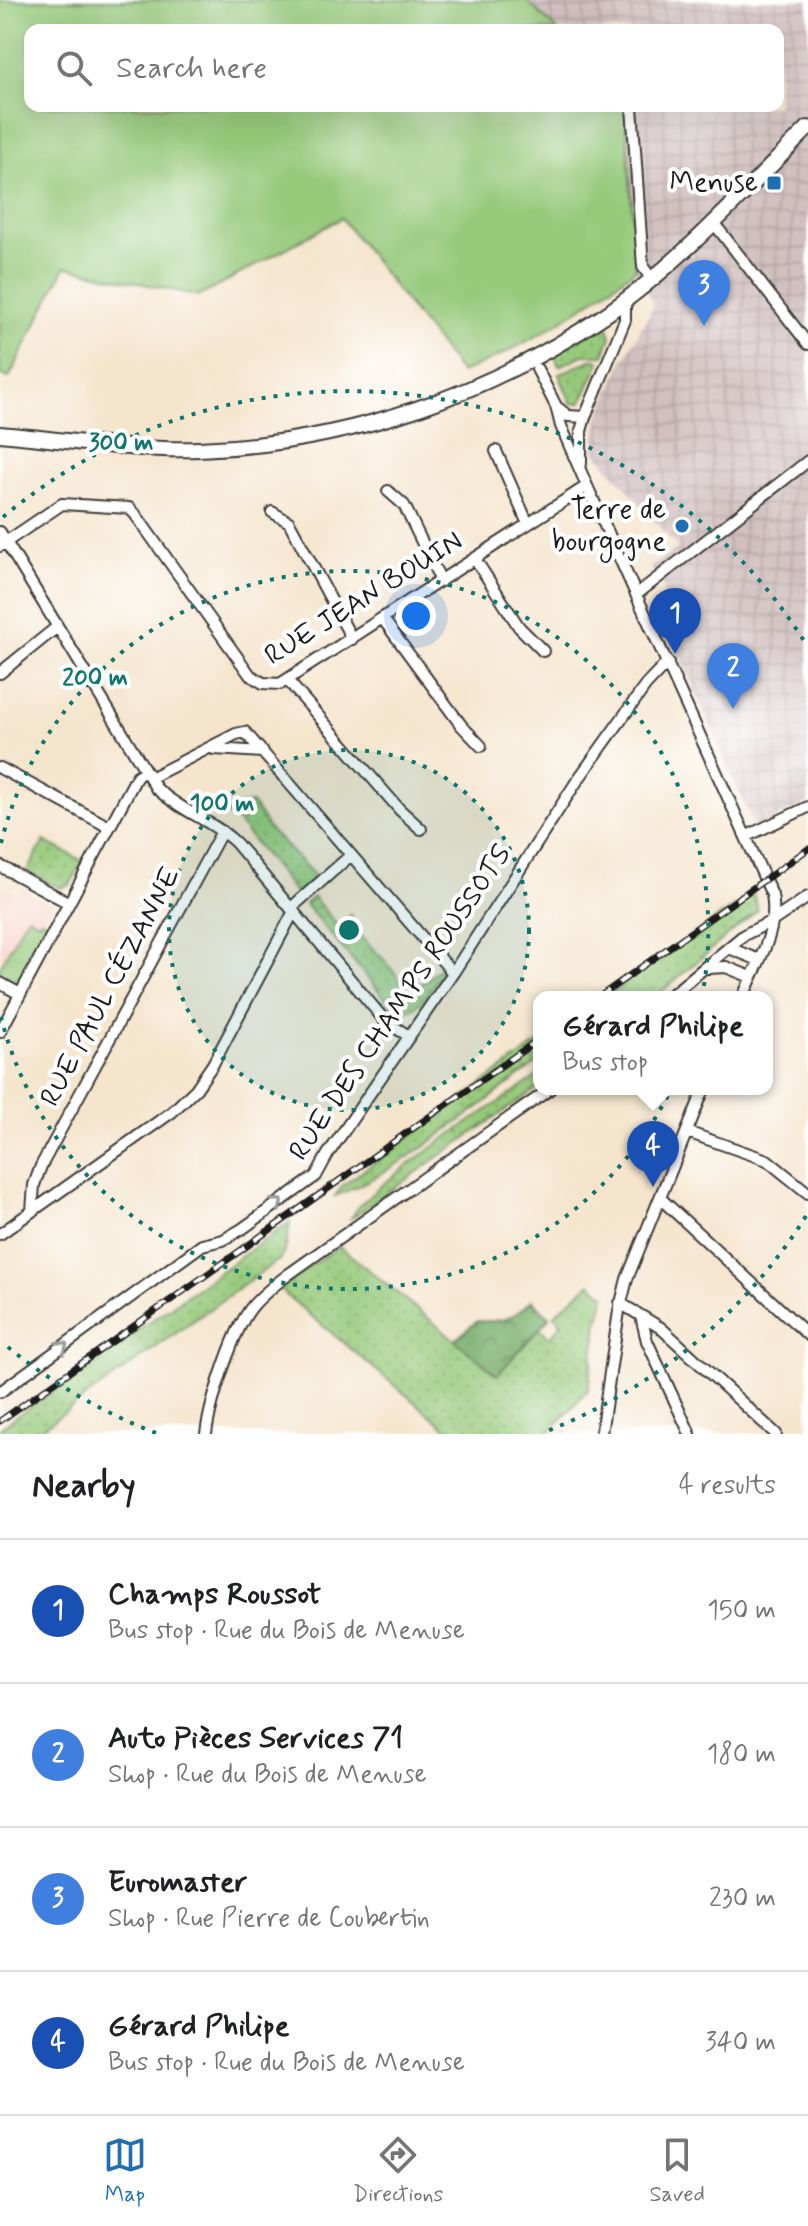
<!DOCTYPE html>
<html lang="en">
<head>
<meta charset="utf-8">
<style>
  :root { --surface:#fff; --page:#f2f2f2; --text:#202124; --muted:#757577; --line:#e0e0e0; --accent:#1f6fb2 }
  body { margin:0; font-family:Mynerve,sans-serif; background:var(--page); color:var(--text) }
  .you { position:absolute; left:416px; top:616px; width:28px; height:28px; margin:-20px; border:6px solid #fff; border-radius:50%; background:#1a73e8; box-shadow:0 0 0 12px #1a73e833 }
  .badge { display:grid; place-items:center; width:52px; height:52px; border-radius:50%; background:var(--accent); color:#fff; font-size:26px; font-weight:700 }
  .pin { position:absolute; translate:-50% -66px; filter:drop-shadow(0 2px 4px #0008) }
  .pin::after { content:''; position:absolute; top:42px; width:28px; height:24px; background:inherit; clip-path:polygon(0 0,100% 0,50% 100%) }
  .popup { position:absolute; left:533px; top:991px; width:240px; height:104px; box-sizing:border-box; display:grid; place-content:center; border-radius:16px; background:var(--surface); filter:drop-shadow(0 2px 6px #0005); font-size:26px; white-space:nowrap; color:var(--muted) }
  .popup b { font-size:30px; color:var(--text) }
  .popup::after { content:''; position:absolute; left:50%; top:100%; margin-left:-16px; border:16px solid transparent; border-top-color:var(--surface) }
  .list { margin:0; padding:0; list-style:none }
  h2 { display:flex; justify-content:space-between; align-items:center; height:104px; margin:0; padding:0 32px; font-size:34px }
  h2 small { font-size:26px; font-weight:400; color:var(--muted) }
  .list li { display:grid; grid-template-columns:52px 1fr auto; gap:24px; align-items:center; box-sizing:border-box; height:144px; padding:0 32px; border-top:2px solid var(--line) }
  .list b { display:block; font-size:30px; white-space:nowrap }
  .list p { margin:0; font-size:26px; white-space:nowrap; color:var(--muted) }
  .list em { font-size:26px; font-style:normal; color:var(--muted) }
  .icon { flex:none; width:44px; height:44px; fill:none; stroke:currentColor; stroke-width:2; stroke-linecap:round; stroke-linejoin:round }
  .map { position:relative; flex:none; width:808px; height:1434px; overflow:hidden }
  .search { position:absolute; background:var(--surface); box-shadow:0 8px 32px #0002; left:24px; right:24px; top:24px; height:88px; display:flex; align-items:center; gap:20px; box-sizing:border-box; padding:0 28px; border-radius:16px; color:var(--muted); font-size:30px }
  .sheet { height:680px; background:var(--surface) }
  nav { display:flex; justify-content:space-around; align-items:center; box-sizing:border-box; height:112px; border-top:2px solid var(--line); background:var(--surface); font-size:22px; color:var(--muted) }
  nav a { display:grid; justify-items:center; gap:4px }
  nav .on { color:var(--accent) }
  .map>svg:first-child { display:block }
</style>
</head>
<body>
<div class="map">
<svg width="808" height="1434" viewBox="0 0 808 1434">
  <defs>
    <pattern id="industrial-grid" width="8" height="8" patternUnits="userSpaceOnUse" patternTransform="scale(2)"><rect width="8" height="8" fill="#d2bfbf"/><path d="M0 4h8M4 0v8" fill="none" stroke="#b4a4a4"/></pattern>
    <pattern id="green-dots" width="8" height="8" patternUnits="userSpaceOnUse" patternTransform="scale(2)"><rect width="8" height="8" fill="#96c97a"/><path d="M2 2h.1M6 6h.1" fill="none" stroke="#81ac69" stroke-width="1.8" stroke-linecap="round"/></pattern>
    <pattern id="forest-crowns" width="20" height="18" patternUnits="userSpaceOnUse" patternTransform="scale(2)"><rect width="20" height="18" fill="#78ad6a"/><path d="M2 6a3 3 0 1 1 6 0M12 15a3 3 0 1 1 6 0" fill="none" stroke="#628c56"/></pattern>
  </defs>
  <rect width="100%" height="100%" fill="#fff"/>
  <filter id="ink" filterUnits="userSpaceOnUse"><feTurbulence type="fractalNoise" baseFrequency=".0125" numOctaves="2"/><feDisplacementMap in="SourceGraphic" scale="16" xChannelSelector="R" yChannelSelector="G"/><feConvolveMatrix kernelMatrix="1 2 1 2 8 2 1 2 1" color-interpolation-filters="sRGB"/></filter>
  <filter id="wash" filterUnits="userSpaceOnUse"><feTurbulence type="fractalNoise" baseFrequency=".006" numOctaves="4" result="noise"/><feDisplacementMap in="SourceGraphic" scale="32" xChannelSelector="R" yChannelSelector="G"/><feGaussianBlur stdDeviation="1.8" result="paint"/><feColorMatrix in="noise" values="0 0 0 0 0 0 0 0 0 0 0 0 0 0 0 0 0 1.4 0 .05"/><feComposite in="paint" operator="in"/></filter>
  <g filter="url(#wash)">
    <rect width="100%" height="100%" fill="#f5e5cd"/>
    <path fill="#f7d1c6" d="M0,884l17,10 3,-6 30,16 -8,15 7,4 -28,54 -9,4 -12,-7z"/>
    <path fill="url(#industrial-grid)" d="M526,0h282v803l-53,25 -95,-217 5,-24 -15,-20 28,-19 -84,-98 5,-33 22,-52 33,-59 -18,-37 -11,-163h153v-76h-221z"/>
    <path fill="url(#green-dots)" stroke="#59724b" stroke-width="2" d="M604,324l4,2 3,11 -7,18h-21l-24,11 -5,-12z
      M593,359l7,3 -19,41h-10l-12,-29z
      M252,803l16,25 48,49 -20,17 -58,-72 -24,-17 17,3z
      M44,841l39,20 -13,24 -10,3 -33,-16z
      M753,893l5,17 -103,87h-50z
      M313,897l25,29 13,-11c4,22 21,31 35,47 10,11 14,21 25,31l30,-26 1,4c-11,17 -22,44 -46,40l-91,-107z
      M539,1043v19c-63,45 -133,106 -204,134l7,-10z
      M539,1075v12l-188,131c12,-30 153,-118 188,-143z
      M290,1222l-4,26 -6,11 -246,175h-34v-6z
      M339,1246l158,128 42,-46 11,9 12,-14 -8,-8 36,-32 15,12 -7,28 -10,67 -40,44h-95l-174,-145z"/>
    <path fill="url(#forest-crowns)" stroke="#4a6443" stroke-width="2" d="M532,1300l18,17 -53,58 -42,-35 22,-19c26,2 37,-3 55,-21z"/>
    <path fill="#96c97a" stroke="#59724b" stroke-width="2" d="M0,0h526l31,30h-527v76h595l11,163c-56,41 -110,78 -175,104l-120,-155 -141,78 -135,-29 -56,111 -9,-4z
      M27,916l12,6 2,-3 8,4 -28,54 -9,4 -12,-7v-7z"/>
  </g>
  <g filter="url(#ink)">
    <g fill="none" stroke-linecap="round" stroke-linejoin="round">
      <g stroke="#3d3a37" stroke-width="14">
        <path id="street" d="M632,106l11,161 8,11
          M713,222l95,122
          M537,369l19,37 5,20 26,60 185,409c7,36 -16,70 -29,102
          M558,408l10,8 17,1
          M496,451l32,73
          M581,464v-33l4,-14 40,-97v-20
          M388,491l16,14 37,76
          M272,512l17,10 63,117
          M0,532l156,256c24,23 56,32 80,55l150,179 23,14
          M0,546l62,-42 67,4 6,6 115,161 13,8 17,1 307,-198
          M475,559l44,68 24,24
          M637,594l171,-133
          M383,619l78,106 20,21
          M0,673l57,-46
          M288,681l112,129 21,19
          M214,749l49,3
          M0,768l109,59
          M150,778l86,-44 9,-2 208,241
          M747,836l61,-29
          M0,866l69,37
          M291,908l60,-53
          M729,948l30,12
          M708,968l18,-1 25,10
          M0,983l20,11
          M669,997l75,-62 30,-15 34,-23
          M0,1032l137,-256 8,-5
          M687,1132l80,28 41,33
          M660,1198l148,137
          M32,1211l2,-26 7,-19 181,-335
          M0,1234l172,-122 24,-23 17,-25 81,-153
          M620,1303l41,25 115,106
          M641,1316l6,25 43,93
          M0,1392l202,-147 21,-5 19,-11 74,-53 12,-22 125,-181 124,-192 69,-96 22,-23
          M206,1434c4,-31 26,-101 45,-126 10,-13 25,-24 38,-34l261,-185
          M601,1434l18,-123 8,-32 77,-190"/>
      </g>
      <g stroke="#3d3a37" stroke-width="18">
        <path id="secondary" d="M0,434c66,6 133,17 199,15 147,-5 289,-54 409,-136 74,-52 137,-122 200,-185"/>
      </g>
      <use href="#street" stroke="#fff" stroke-width="10"/>
      <use href="#secondary" stroke="#fff" stroke-width="14"/>
      <g stroke="#1c1c1c" stroke-width="7">
        <path id="rail" d="M599,997l209,-148
          M0,1421l539,-382"/>
      </g>
      <use href="#rail" stroke="#fff" stroke-width="4" stroke-dasharray="12" stroke-linecap="butt"/>
    </g>
    <defs><path id="oneway-chevron" d="M-2-3.5L2.5 0L-2 3.5" fill="none" stroke-width="1.6" stroke-linecap="round" stroke-linejoin="round" transform="scale(2)"/></defs>
    <g stroke="#999">
      <use href="#oneway-chevron" transform="translate(278 1203) rotate(-36)"/>
      <use href="#oneway-chevron" transform="translate(63 1346) rotate(-36)"/>
    </g>
  </g>
  <circle cx="349" cy="930" r="180" fill="#0f766e" fill-opacity=".12"/>
  <g fill="none" stroke="#0f766e" stroke-width="4" stroke-dasharray="4 8">
    <circle cx="349" cy="930" r="180"/>
    <path d="M1 843A359 359 0 1 1 1 1017"/>
    <path d="M806 1216A539 539 0 0 1 542 1433M156 1433A539 539 0 0 1 3 1343M3 517A539 539 0 0 1 806 644"/>
  </g>
  <g fill="#1f6fb2" stroke="#fff" stroke-width="3">
    <rect x="766" y="175" width="16" height="16" rx="4"/>
    <circle cx="682" cy="526" r="8"/>
  </g>
  <g text-anchor="middle" dominant-baseline="central" stroke-width="8" stroke-linejoin="round" paint-order="stroke">
    <g font-size="28" fill="#1c1c1c" stroke="#fff" text-anchor="end">
      <text x="758" y="183">Menuse</text>
      <text x="666" y="510">Terre de<tspan x="666" dy="32">bourgogne</tspan></text>
    </g>
    <g font-size="28" fill="#1c1c1c" stroke="#fff">
      <text transform="translate(364 599) rotate(-32)">RUE JEAN BOUIN</text>
      <text transform="translate(111 987) rotate(-62)">RUE PAUL CÉZANNE</text>
      <text transform="translate(401 1003) rotate(-56)">RUE DES CHAMPS ROUSSOTS</text>
    </g>
  </g>
  <circle cx="349" cy="930" r="12" fill="#0f766e" stroke="#fff" stroke-width="4"/>
  <g font-size="24" text-anchor="middle" font-weight="bold" fill="#0f766e" stroke="#fff" stroke-width="8" stroke-linejoin="round" paint-order="stroke">
    <text x="121" y="450">300 m</text>
    <text x="95" y="685">200 m</text>
    <text x="222" y="811">100 m</text>
  </g>
</svg>
<div class="you"></div>
<div class="pin badge" style="left:675px;top:654px;background:#1a4fb4">1</div>
<div class="pin badge" style="left:733px;top:709px;background:#3f7fe0">2</div>
<div class="pin badge" style="left:704px;top:326px;background:#3f7fe0">3</div>
<div class="pin badge" style="left:653px;top:1187px;background:#1a4fb4">4</div>
<div class="popup"><b>Gérard Philipe</b>Bus stop</div>
<div class="search"><svg class="icon" aria-label="search" viewBox="0 0 24 24"><circle cx="10" cy="10" r="6"/><path d="M15 15l6 6"/></svg>Search here</div>
</div>
<section class="sheet">
<h2>Nearby<small>4 results</small></h2>
<ul class="list">
<li><span class="badge" style="background:#1a4fb4">1</span><div><b>Champs Roussot</b><p>Bus stop · Rue du Bois de Menuse</p></div><em>150 m</em></li>
<li><span class="badge" style="background:#3f7fe0">2</span><div><b>Auto Pièces Services 71</b><p>Shop · Rue du Bois de Menuse</p></div><em>180 m</em></li>
<li><span class="badge" style="background:#3f7fe0">3</span><div><b>Euromaster</b><p>Shop · Rue Pierre de Coubertin</p></div><em>230 m</em></li>
<li><span class="badge" style="background:#1a4fb4">4</span><div><b>Gérard Philipe</b><p>Bus stop · Rue du Bois de Menuse</p></div><em>340 m</em></li>
</ul>
</section>
<nav>
<a class="on"><svg class="icon" aria-label="map" viewBox="0 0 24 24"><path d="M3 6l6-2 6 2 6-2v14l-6 2-6-2-6 2zM9 4v14M15 6v14"/></svg>Map</a>
<a><svg class="icon" aria-label="directions" viewBox="0 0 24 24"><path d="M12 3l9 9-9 9-9-9zM9 14v-3h6M13 9l2 2-2 2"/></svg>Directions</a>
<a><svg class="icon" aria-label="saved" viewBox="0 0 24 24"><path d="M7 4h10v16l-5-4-5 4z"/></svg>Saved</a>
</nav>
</body>
</html>
